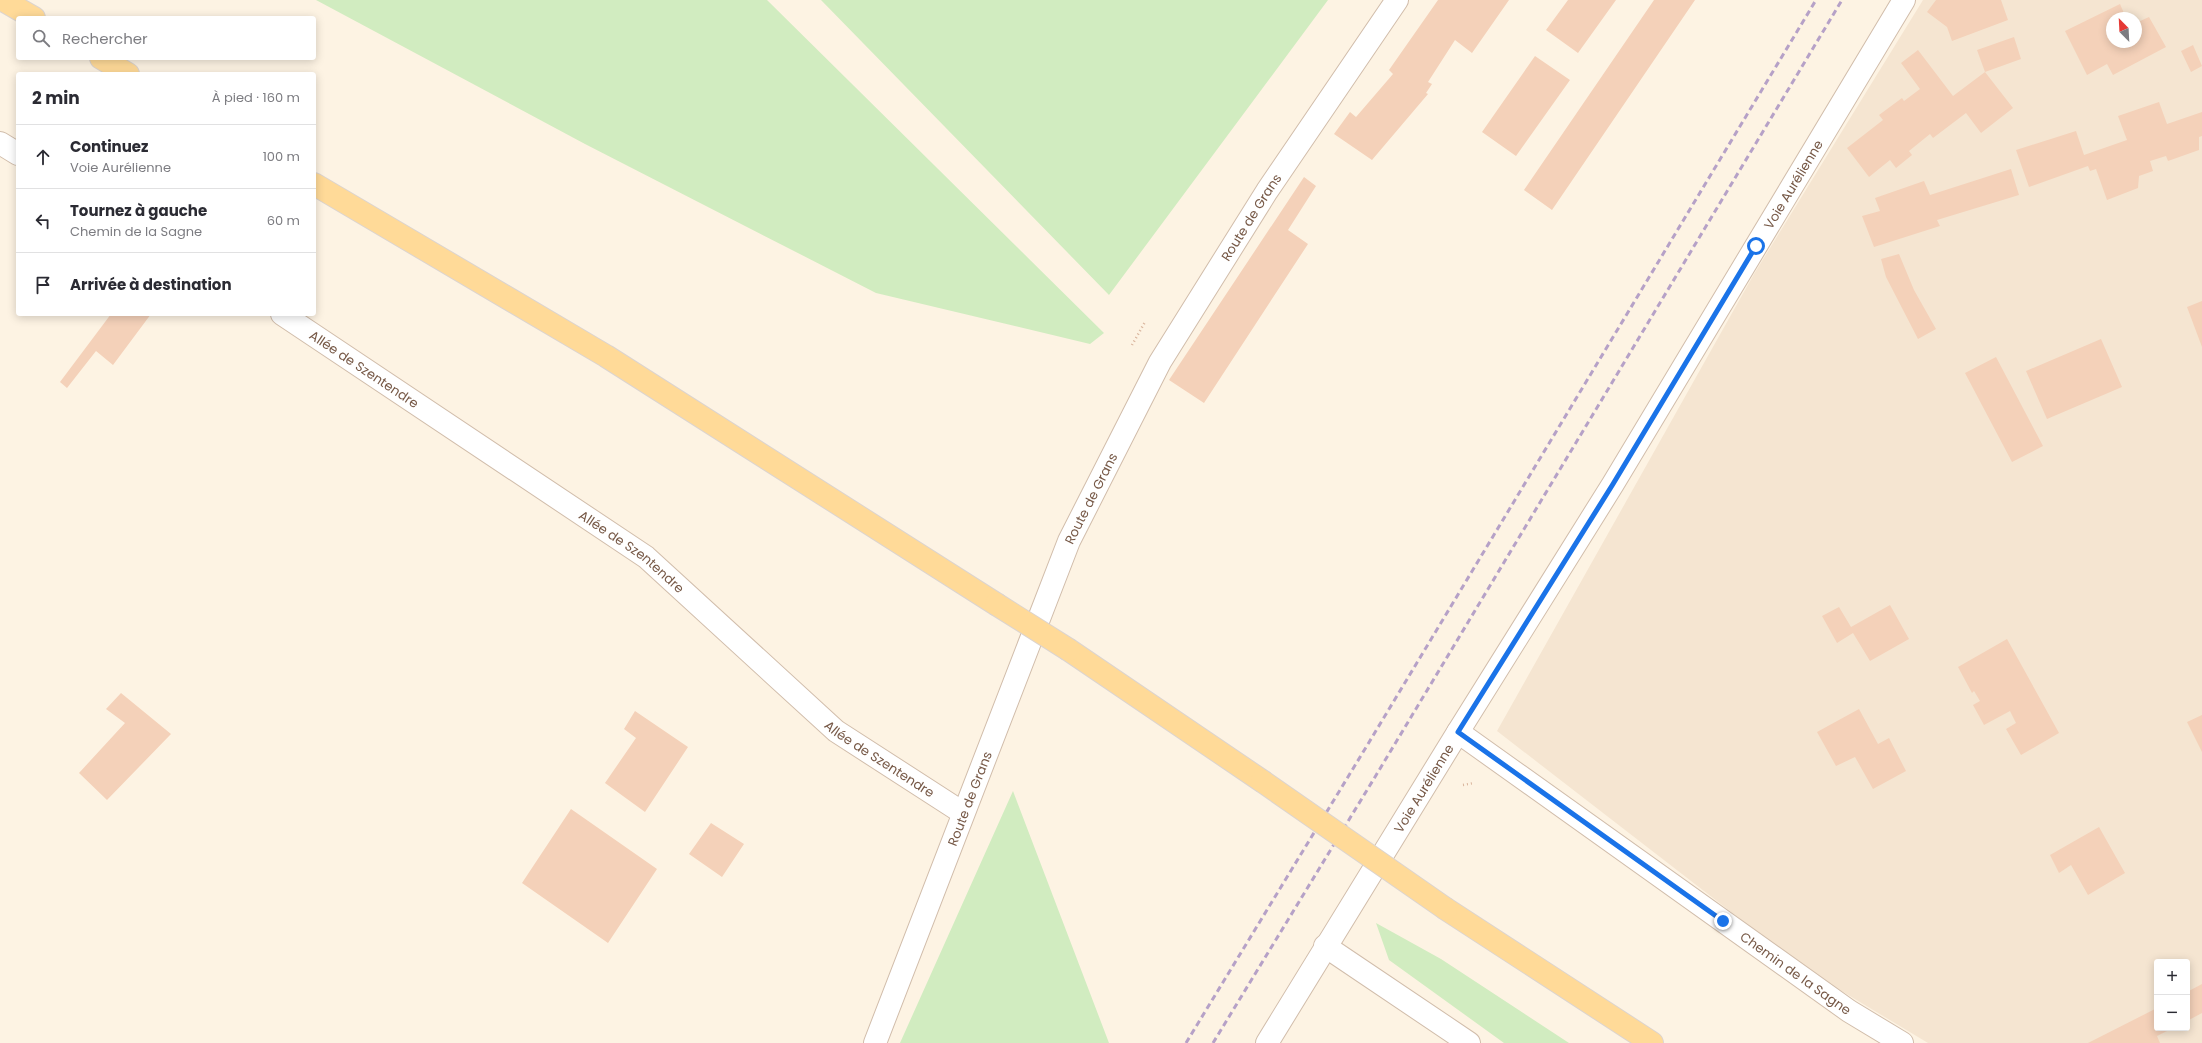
<!DOCTYPE html>
<html lang="fr">
<head>
<meta charset="utf-8">
<style>
  :root { --surface:#fff; --page:#f2f2f3; --text:#2b2b33; --muted:#7c7c81; --line:#e1e1e2 }
  body { margin:0; font-family:Poppins,sans-serif; background:var(--page); color:var(--text) }
  .controls { position:absolute; right:12px; bottom:12px; display:grid; overflow:hidden; border-radius:4px; box-shadow:0 2px 10px #0003 }
  .controls button { width:36px; height:36px; display:grid; place-items:center; padding:0; border:0; border-bottom:1px solid var(--line); background:var(--surface); color:var(--text); font:20px sans-serif }
  .compass { position:absolute; left:2106px; top:12px; width:36px; height:36px; border-radius:50%; background:var(--surface); box-shadow:0 2px 10px #0003; rotate:336deg }
  .stop { position:absolute; width:12px; height:12px; margin:-9px; border:3px solid #1a73e8; border-radius:50%; background:#fff }
  .stop.end { background:#1a73e8; border-color:#fff; box-shadow:0 1px 4px #0008 }
  .list { margin:0; padding:0; list-style:none }
  h2 { display:flex; justify-content:space-between; align-items:center; height:52px; margin:0; padding:0 16px; font-size:17px }
  h2 small { font-size:13px; font-weight:400; color:var(--muted) }
  .list li { display:grid; grid-template-columns:26px 1fr auto; gap:12px; align-items:center; box-sizing:border-box; height:64px; padding:0 16px; border-top:1px solid var(--line) }
  .list b { display:block; font-size:15px; white-space:nowrap }
  .list p { margin:0; font-size:13px; white-space:nowrap; color:var(--muted) }
  .list em { font-size:13px; font-style:normal; color:var(--muted) }
  .icon { flex:none; width:22px; height:22px; fill:none; stroke:currentColor; stroke-width:2; stroke-linecap:round; stroke-linejoin:round }
  .map { position:relative; flex:none; width:2202px; height:1043px; overflow:hidden }
  .search { position:absolute; background:var(--surface); box-shadow:0 2px 10px #0003; left:16px; top:16px; width:300px; height:44px; display:flex; align-items:center; gap:10px; box-sizing:border-box; padding:0 14px; border-radius:4px; color:var(--muted); font-size:15px }
  .panel { position:absolute; background:var(--surface); box-shadow:0 2px 10px #0003; left:16px; top:72px; width:300px; height:244px; border-radius:4px }
  .map>svg:first-child { display:block }
</style>
</head>
<body>
<div class="map">
<svg width="2202" height="1043" viewBox="0 0 2202 1043">
  <rect width="100%" height="100%" fill="#fdf3e3"/>
  <path fill="#f5e5d1" fill-rule="evenodd" d="M1923,0h279v1043h-274l-123,-74 -308,-238 257,-457zM2112,18h24v24h-24zM2157,962h30v66h-30z"/>
  <path fill="#d1ecc0" d="M316,0h451l337,333 -14,11 -214,-51 -291,-149z
    M821,0h507l-219,295z
    M1013,791l96,252h-209z
    M1376,923l65,36 128,84h-65l-115,-83z"/>
  <path fill="#f4d1b9" d="M1438,0h71l-37,53 -17,-13 -27,42 4,2 -6,9 2,1 -56,66 -38,-26 16,-22 6,5 37,-43 -4,-4z
    M1568,0h48l-38,53 -32,-23z
    M1654,0h41l-143,210 -28,-20z
    M1936,0h65l7,20 -56,21 -5,-14 -20,-15z
    M2120,4l6,14h-14v24h24v-19l13,-6 17,30 -53,28 -6,-11 -20,11 -22,-44z
    M2014,37l7,22 -36,13 -8,-22z
    M2193,45l9,21 -11,6 -10,-21z
    M1918,50l35,46 32,-24 28,36 -32,25 -15,-20 -33,25 -3,-4 -21,17 3,4 -16,13 -6,-8 -21,17 -22,-29 36,-28 -4,-5 23,-17 2,3 16,-12 -19,-26z
    M1535,56l35,24 -54,76 -34,-24z
    M2159,102l8,22 35,-12v24l-3,1v13l-31,11 -2,-5 -16,5 3,10 -14,5 -1,12 -31,12 -11,-31 -6,2 -2,-5 -59,21 -13,-37 60,-19 8,24 43,-15 -9,-24z
    M2011,169l8,26 -82,25 3,6 -66,21 -12,-31 18,-5 -5,-13 49,-17 6,14z
    M1304,177l12,9 -28,44 20,14 -104,159 -35,-23z
    M1899,254l15,36 22,39 -18,10 -32,-62 -5,-18z
    M2202,301v46l-15,-40z
    M111,314h40l-38,51 -17,-14 -29,37 -7,-6z
    M2101,339l21,48 -75,32 -21,-48z
    M1996,357l47,89 -31,16 -47,-89z
    M1890,605l19,34 -39,22 -17,-28 -16,10 -15,-27 17,-9 12,20z
    M2007,639l52,94 -38,22 -15,-26 10,-6 -6,-12 -26,14 -11,-20 7,-4 -6,-10 -2,2 -14,-26z
    M121,693l50,41 -64,66 -28,-27 46,-50 -19,-14z
    M1859,709l19,35 11,-6 17,33 -33,18 -18,-32 -19,9 -19,-34z
    M635,711l53,36 -43,65 -40,-29 31,-45 -12,-9z
    M2202,715v37l-15,-30z
    M571,809l86,60 -49,74 -86,-60z
    M711,823l33,21 -22,33 -33,-23z
    M2099,827l26,46 -37,22 -17,-30 -12,8 -9,-18z
    M2202,984v29l-15,8v-29z
    M2157,1008v20h16l-16,8 3,7h-72z"/>
  <g fill="none" stroke-linecap="round" stroke-linejoin="round">
    <g stroke="#d1bdab" stroke-width="24">
      <g id="minor">
        <path d="M0,143l18,11"/>
        <path id="s1" d="M282,314l364,243 190,174 127,82"/>
        <path id="s2" d="M1458,732l391,279 53,32"/>
        <path d="M1325,946l144,97"/>
        <path id="s3" d="M875,1043l194,-502 91,-179 107,-171 130,-191"/>
        <path id="s4" d="M1267,1043l191,-311 155,-248 291,-484"/>
      </g>
    </g>
    <g stroke="#dcd4cf" stroke-width="24">
      <path id="major" d="M3,0l31,18
        M101,58l27,16
        M314,184l292,172 390,248
        M1069,650l193,131
        M1446,909l206,134"/>
    </g>
    <path stroke="#d9b49c" stroke-width="2.5" stroke-dasharray="1 3" stroke-linecap="butt" d="M1132,345l13,-23
      M1463,785l11,-2"/>
    <use href="#minor" stroke="#fff" stroke-width="22"/>
    <use href="#major" stroke="#ffda98" stroke-width="22"/>
    <path stroke="#b6a1c7" stroke-width="3" stroke-dasharray="6 4" stroke-linecap="butt" d="M1186,1043l182,-299 448,-744
      M1213,1043l162,-266 467,-777"/>
    <g stroke="#dcd4cf" stroke-width="24" stroke-linecap="butt">
      <path id="major-bridge" d="M996,604l73,46
        M1262,781l184,128"/>
    </g>
    <use href="#major-bridge" stroke="#ffda98" stroke-width="22"/>
  </g>
  <g fill="none" stroke-linecap="round" stroke-linejoin="round">
    <path stroke="#1a73e8" stroke-width="5" d="M1723,921l-265,-189 155,-248 143,-238"/>
  </g>
  <g text-anchor="middle" dominant-baseline="central" stroke-width="4" stroke-linejoin="round" paint-order="stroke">
    <g font-size="13" fill="#775947" stroke="#fff7ea">
      <text stroke="none"><textPath href="#s4" startOffset="1007">Voie Aurélienne</textPath></text>
      <text stroke="none"><textPath href="#s3" startOffset="910">Route de Grans</textPath></text>
      <text stroke="none"><textPath href="#s1" startOffset="99">Allée de Szentendre</textPath></text>
      <text stroke="none"><textPath href="#s3" startOffset="586">Route de Grans</textPath></text>
      <text stroke="none"><textPath href="#s1" startOffset="423">Allée de Szentendre</textPath></text>
      <text stroke="none"><textPath href="#s1" startOffset="747">Allée de Szentendre</textPath></text>
      <text stroke="none"><textPath href="#s4" startOffset="299">Voie Aurélienne</textPath></text>
      <text stroke="none"><textPath href="#s3" startOffset="262">Route de Grans</textPath></text>
      <text stroke="none"><textPath href="#s2" startOffset="415">Chemin de la Sagne</textPath></text>
    </g>
  </g>
</svg>
<div class="controls">
<button>+</button>
<button>−</button>
</div>
<svg class="compass" viewBox="-18 -18 36 36"><path d="M0-13l5 13h-10z" fill="#e53935"/><path d="M0 13l5-13h-10z" fill="#7c7c81"/></svg>
<div class="stop" style="left:1756px;top:246px"></div>
<div class="stop end" style="left:1723px;top:921px"></div>
<div class="search"><svg class="icon" aria-label="search" viewBox="0 0 24 24"><circle cx="10" cy="10" r="6"/><path d="M15 15l6 6"/></svg>Rechercher</div>
<section class="panel">
<h2>2 min<small>À pied · 160 m</small></h2>
<ul class="list">
<li><svg class="icon" aria-label="ahead" viewBox="0 0 24 24"><path d="M12 20V5M6 11l6-6 6 6"/></svg><div><b>Continuez</b><p>Voie Aurélienne</p></div><em>100 m</em></li>
<li><svg class="icon" aria-label="left" viewBox="0 0 24 24"><path d="M17 20v-9H6M10 6l-5 5 5 5"/></svg><div><b>Tournez à gauche</b><p>Chemin de la Sagne</p></div><em>60 m</em></li>
<li><svg class="icon" aria-label="arrive" viewBox="0 0 24 24"><path d="M6 21V4h12l-3 4 3 4H6"/></svg><div><b>Arrivée à destination</b></div></li>
</ul>
</section>
</div>
</body>
</html>
